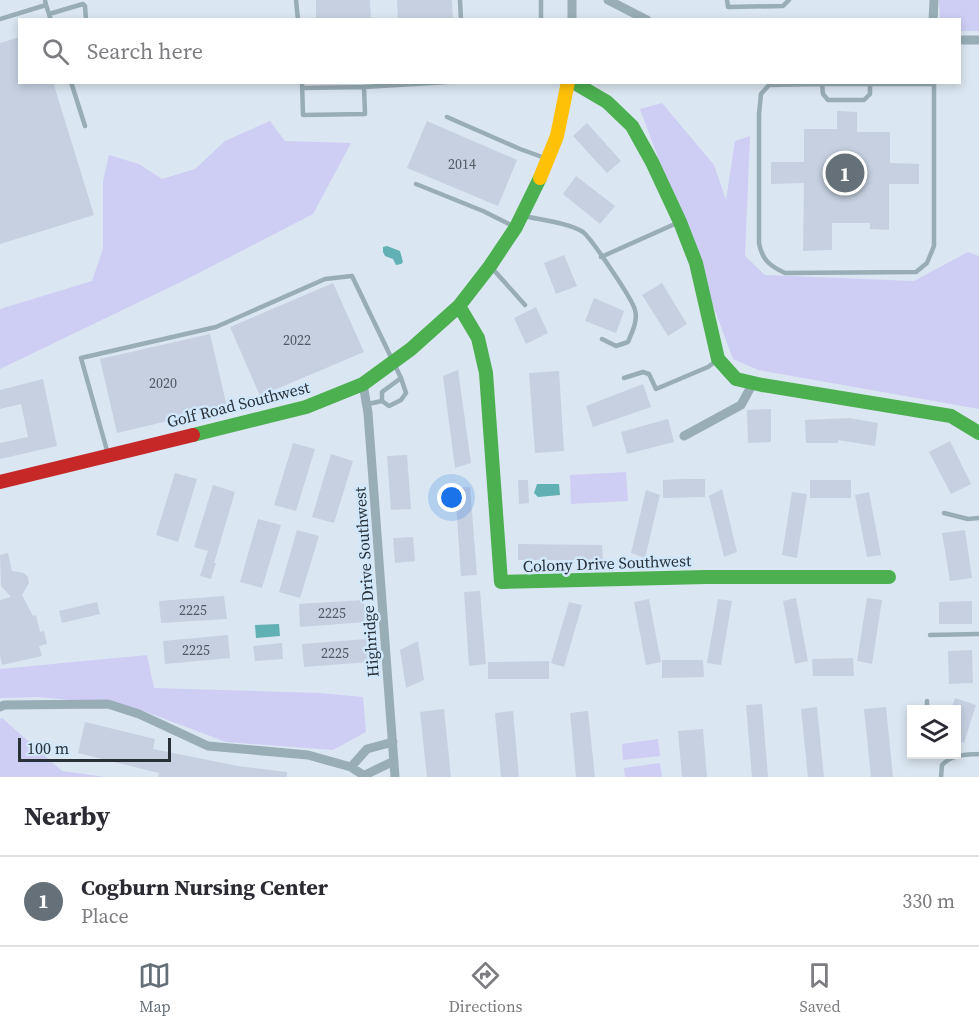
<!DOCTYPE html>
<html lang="en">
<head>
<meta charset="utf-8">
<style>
  :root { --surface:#fff; --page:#f7f7f7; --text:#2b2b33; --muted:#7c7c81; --line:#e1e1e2; --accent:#667079 }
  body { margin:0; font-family:"Source Serif 4",serif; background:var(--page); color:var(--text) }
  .controls { position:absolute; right:18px; bottom:18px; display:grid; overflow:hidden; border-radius:0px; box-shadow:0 3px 9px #0003 }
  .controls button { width:54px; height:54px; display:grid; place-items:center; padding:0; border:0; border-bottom:2px solid var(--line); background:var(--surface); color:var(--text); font:30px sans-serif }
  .scale { position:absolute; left:18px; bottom:15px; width:153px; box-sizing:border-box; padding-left:6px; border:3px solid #283038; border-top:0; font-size:16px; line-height:21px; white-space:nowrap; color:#283038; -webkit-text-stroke:4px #d1e7fa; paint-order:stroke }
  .you { position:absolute; left:452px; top:498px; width:21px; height:21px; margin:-15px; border:4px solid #fff; border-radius:50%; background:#1a73e8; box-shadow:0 0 0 9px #1a73e833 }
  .badge { display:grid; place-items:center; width:39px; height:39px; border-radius:50%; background:var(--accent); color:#fff; font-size:20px; font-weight:700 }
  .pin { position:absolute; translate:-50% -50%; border:3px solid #fff; box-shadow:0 2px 6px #0006 }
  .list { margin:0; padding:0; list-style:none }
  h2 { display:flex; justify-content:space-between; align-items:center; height:78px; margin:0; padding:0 24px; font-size:26px }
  h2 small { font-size:20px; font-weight:400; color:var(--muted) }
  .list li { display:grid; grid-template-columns:39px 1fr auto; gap:18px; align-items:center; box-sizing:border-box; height:90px; padding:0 24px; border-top:2px solid var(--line) }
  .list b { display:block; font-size:22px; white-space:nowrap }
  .list p { margin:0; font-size:20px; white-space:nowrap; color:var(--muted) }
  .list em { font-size:20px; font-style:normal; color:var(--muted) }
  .icon { flex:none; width:33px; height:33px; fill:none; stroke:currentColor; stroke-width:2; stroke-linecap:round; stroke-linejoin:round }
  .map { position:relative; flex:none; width:979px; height:777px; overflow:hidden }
  .search { position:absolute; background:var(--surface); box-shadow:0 3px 9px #0003; left:18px; right:18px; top:18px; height:66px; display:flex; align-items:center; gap:15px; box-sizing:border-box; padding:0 21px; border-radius:0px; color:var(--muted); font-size:22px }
  .sheet { height:168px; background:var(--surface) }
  nav { display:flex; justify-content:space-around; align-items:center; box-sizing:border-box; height:84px; border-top:2px solid var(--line); background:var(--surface); font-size:16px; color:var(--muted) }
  nav a { display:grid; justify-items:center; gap:3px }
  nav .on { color:var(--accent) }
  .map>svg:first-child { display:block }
</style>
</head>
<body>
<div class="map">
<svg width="979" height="777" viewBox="0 0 979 777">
  <rect width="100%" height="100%" fill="#dae6f1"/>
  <path fill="#cecef5" d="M939,0h40v31h-19v-11l-20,-1z
    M662,103l52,62 12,35 9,-59 15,-5 -5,120 20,19 149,6 54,-29 11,4v153l-221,-39 -25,-11 -93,-250z
    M270,121l15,20 66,2 -38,71 -124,64 -189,91v-60l92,-28 11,-32v-68l6,-26 30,9 23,15 33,-10 30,-28z
    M626,472l2,29 -57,3 -1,-29z
    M147,655l7,33 165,5 44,4 3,35 -33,18 -107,-8 -82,-31 -42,-8 -64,-6 -38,1v-29z
    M2,718l60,53 43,6h-105v-58z
    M658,739l2,17 -37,4 -1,-16z
    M660,763l2,14h-37l-1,-9z"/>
  <path fill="#60b0b4" d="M387,246l13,5 3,11 -2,2 -5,1 -3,-6 -8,-3 -2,-4v-5z
    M537,484h22l1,11 -22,2 -4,-4z
    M279,624l1,12 -24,2 -1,-13z"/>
  <path fill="#c6d0e1" d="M316,0h54l1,20h-55z
    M397,0h55l1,20h-55z
    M20,37v45h33l41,133 -94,29v-201z
    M837,111l20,1v20h33v31l29,1v20h-30v46l-19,-1v-6h-38v27l-29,1 1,-68 -33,1v-22h33v-33h33z
    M427,121l90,39 -19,46 -91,-38z
    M587,123l34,38 -14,12 -34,-37z
    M576,176l39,30 -15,18 -37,-30z
    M564,255l13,31 -21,8 -12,-31z
    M333,283l31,69 -104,44 -30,-69z
    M662,283l25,41 -19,12 -26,-41z
    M594,298l30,13 -8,22 -31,-12z
    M536,307l12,26 -22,11 -12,-26z
    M210,334l17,73 -110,26 -17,-74z
    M458,370l13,93 -16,5 -12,-92z
    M559,371l5,80 -29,2 -6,-80z
    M43,379l14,67 -57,13v-16l28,-6 -7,-33 -21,5v-19z
    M643,384l8,23 -58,20 -7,-21z
    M771,409v33l-23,1 -1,-33z
    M849,418l29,5 -3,23 -37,-6v3h-32l-1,-23z
    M668,419l6,23 -47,12 -6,-22z
    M950,441l21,43 -20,10 -22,-42z
    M293,443l22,6 -19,62 -22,-6z
    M331,454l22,7 -19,62 -22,-6z
    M407,455l4,54 -20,1 -4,-54z
    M175,473l22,6 -19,63 -22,-7z
    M685,479h20v18l-42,1v-18z
    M518,480h10l1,23 -10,1z
    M810,480h41v18h-41z
    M213,485l22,7 -21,71h2l-5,16 -11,-3 8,-25 -14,-4z
    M470,487l7,88 -16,1 -6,-88z
    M722,489l15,63 -13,5 -15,-61z
    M646,490l14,5 -15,63 -14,-5z
    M792,492l15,2 -10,64 -15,-3z
    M869,492l12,63 -14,2 -12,-62z
    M258,519l23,6 -19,63 -22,-6z
    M297,530l22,6 -19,62 -21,-6z
    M965,530l7,48 -22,3 -8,-48z
    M413,537l2,24 -20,2 -2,-25z
    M518,544l84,1 1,15h-85z
    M8,553l4,18 12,2 4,4 1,6 -7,12 11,21 3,-1 4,17 4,-1 3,13 -8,2 3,10 -40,9 -2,-10v-55l11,-3 -10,-11 -1,-31z
    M480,591l6,73 -17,2 -5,-74z
    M224,596l3,23 -66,4 -2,-22z
    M796,598l12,63 -13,3 -12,-63z
    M867,598l15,2 -10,64 -15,-3z
    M649,599l12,63 -15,3 -12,-63z
    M718,599l14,2 -11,64 -14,-2z
    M364,600l2,22 -66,5 -1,-23z
    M972,601v23h-33v-22z
    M97,602l3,12 -38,9 -3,-12z
    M569,602l13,3 -18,62 -13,-4z
    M228,635l2,23 -65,6 -2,-23z
    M367,639l2,23 -65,5 -2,-23z
    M418,641l6,39 -18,8 -6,-38z
    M282,643l1,16 -28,2 -2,-15z
    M972,650l1,33 -24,1 -1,-33z
    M853,658l1,18h-41l-1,-17z
    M662,660h41l1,17 -42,1z
    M549,661v18h-61v-17z
    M955,698l21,7 -12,38 -7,-2v-31h-6z
    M762,704l6,73h-16l-6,-72z
    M817,707l7,70h-16l-7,-68z
    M886,707l7,70h-22l-7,-68z
    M444,709l7,68h-24l-7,-65z
    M513,711l6,66h-18l-6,-64z
    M588,711l7,66h-19l-6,-64z
    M85,722l70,17 -2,10 85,17 49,6v5h-129l1,-4 -81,-20z
    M703,729l4,48h-25l-4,-46z"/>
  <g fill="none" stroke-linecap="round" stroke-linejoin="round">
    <path stroke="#98adb6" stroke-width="4.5" d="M296,0l2,20
      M460,0l1,20
      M727,0l1,7 55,-1 6,-6
      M46,5l5,15
      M49,14l34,-10 2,2 1,14
      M0,19l46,-14 -1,-5
      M541,20v-20
      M71,82l14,44
      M302,82l1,33 62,-1 -1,-27
      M822,84h112v162l-7,17 -11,9 -131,1c-15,-7 -23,-13 -26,-30v-129l2,-20 8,-9z
      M822,84l1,10 5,6h36l6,-6v-10
      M302,88l62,-1 84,-5
      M447,117l73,32 25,9
      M416,184l67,27 30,15
      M524,216c17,4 45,7 59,16 8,6 50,68 52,78 3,11 -3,22 -7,32l-12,4 -14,-7
      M601,257l76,-34
      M491,267l34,38
      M624,378l19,-6 6,2 7,15 52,-22 8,-6
      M382,401l7,5 12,-6 5,-7 -5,-15
      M108,454l-27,-96 135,-31 109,-48 27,-3 49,102 -19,14v9l-14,3
      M944,513l24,6 11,-1
      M930,635l49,-1
      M927,710v-9
      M941,777l1,-12c10,-11 24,-10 37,-11"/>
    <path stroke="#98adb6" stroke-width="9" d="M608,0l39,20
      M572,20v-20
      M933,20l1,-20
      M960,40h19
      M363,384l5,29 27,364
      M684,436l57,-31 12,-22
      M0,707l4,-2 104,-1 31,10 69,32 100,9 43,12 15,10
      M351,767l16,-18 26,-7
      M365,775l29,-14"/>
    <path stroke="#4caf50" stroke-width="14" d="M573,82l34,20 25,24 20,36 28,60 16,41 22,96 18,20 26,6 189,31 28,17
      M459,306l19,32 8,35 15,209 205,-5h183
      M193,435l113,-28 57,-23 48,-35 48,-43 31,-40 26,-39 24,-49"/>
    <path stroke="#ffc107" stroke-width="14" d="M540,178l17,-42 11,-54"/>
    <path stroke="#c62828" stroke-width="14" d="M0,482l193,-47"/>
  </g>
  <g text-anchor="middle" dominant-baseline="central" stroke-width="5" stroke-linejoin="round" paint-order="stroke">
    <g font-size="14" fill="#505963">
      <text x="462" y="164">2014</text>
      <text x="297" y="340">2022</text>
      <text x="163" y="383">2020</text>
      <text x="193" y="610">2225</text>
      <text x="332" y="613">2225</text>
      <text x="196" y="650">2225</text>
      <text x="335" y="653">2225</text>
    </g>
    <g font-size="16" fill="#283038" stroke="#d1e7fa">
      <text transform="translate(238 404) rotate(-14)">Golf Road Southwest</text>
      <text transform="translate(607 563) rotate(-2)">Colony Drive Southwest</text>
      <text transform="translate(366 582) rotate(-94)">Highridge Drive Southwest</text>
    </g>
  </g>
</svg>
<div class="controls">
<button><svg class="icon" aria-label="layers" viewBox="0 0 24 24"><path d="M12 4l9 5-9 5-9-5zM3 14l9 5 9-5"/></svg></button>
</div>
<div class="scale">100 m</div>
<div class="you"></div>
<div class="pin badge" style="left:845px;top:173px">1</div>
<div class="search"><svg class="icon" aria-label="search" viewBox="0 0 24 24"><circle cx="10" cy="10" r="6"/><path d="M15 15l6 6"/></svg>Search here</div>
</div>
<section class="sheet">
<h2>Nearby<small></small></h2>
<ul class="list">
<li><span class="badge">1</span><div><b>Cogburn Nursing Center</b><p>Place</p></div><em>330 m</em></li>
</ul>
</section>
<nav>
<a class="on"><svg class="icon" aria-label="map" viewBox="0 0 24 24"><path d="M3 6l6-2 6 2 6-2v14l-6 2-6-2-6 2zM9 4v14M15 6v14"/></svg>Map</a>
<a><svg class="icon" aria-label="directions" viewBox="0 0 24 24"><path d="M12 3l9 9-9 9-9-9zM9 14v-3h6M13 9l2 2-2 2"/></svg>Directions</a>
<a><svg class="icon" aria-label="saved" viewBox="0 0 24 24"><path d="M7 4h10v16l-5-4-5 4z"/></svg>Saved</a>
</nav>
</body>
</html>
